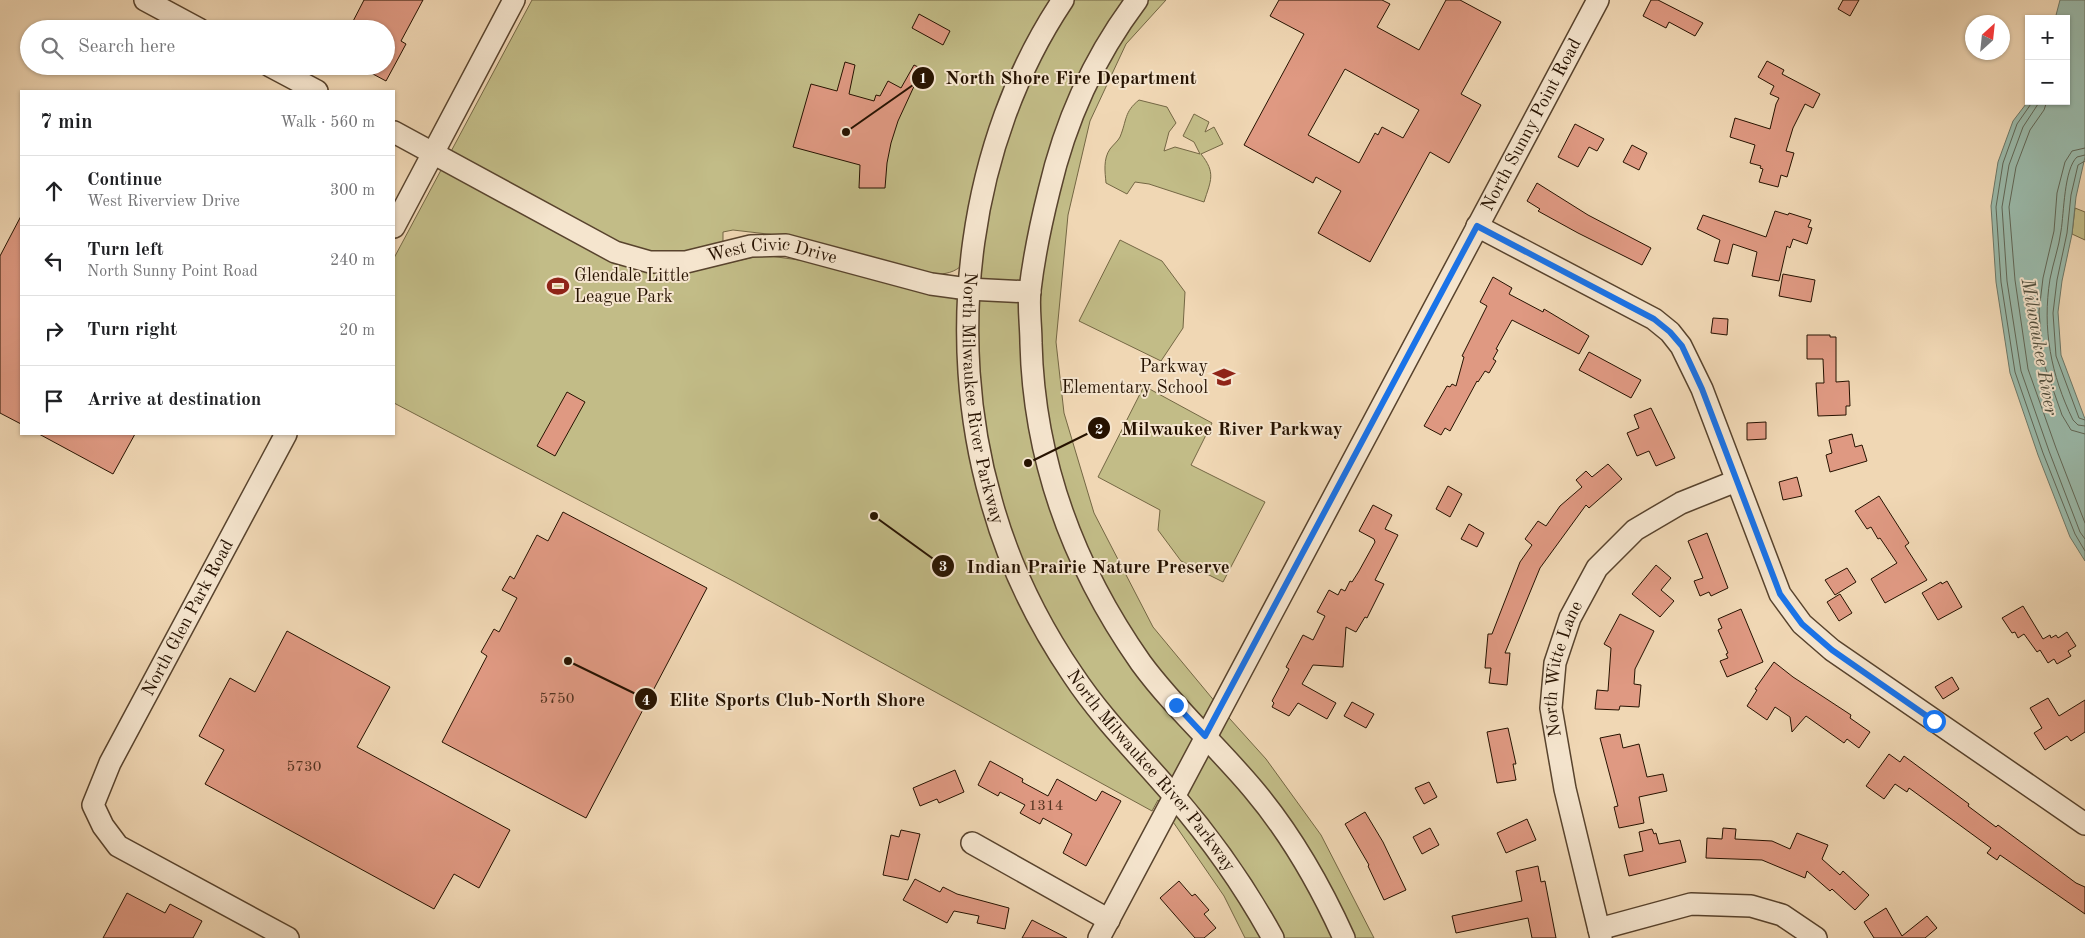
<!DOCTYPE html>
<html lang="en">
<head>
<meta charset="utf-8">
<style>
  :root { --surface:#fff; --page:#f6f6f6; --text:#202124; --muted:#757577; --line:#e0e0e0 }
  body { margin:0; font-family:"Old Standard TT",serif; background:var(--page); color:var(--text) }
  .controls { position:absolute; right:15px; top:15px; display:grid; overflow:hidden; border-radius:0px; box-shadow:0 1px 4px #0004 }
  .controls button { width:45px; height:45px; display:grid; place-items:center; padding:0; border:0; border-bottom:1px solid var(--line); background:var(--surface); color:var(--text); font:25px sans-serif }
  .compass { position:absolute; left:1965px; top:15px; width:45px; height:45px; border-radius:50%; background:var(--surface); box-shadow:0 1px 4px #0004; rotate:27deg }
  .stop { position:absolute; width:15px; height:15px; margin:-11px; border:4px solid #1a73e8; border-radius:50%; background:#fff }
  .stop.end { background:#1a73e8; border-color:#fff; box-shadow:0 1px 5px #0008 }
  .list { margin:0; padding:0; list-style:none }
  h2 { display:flex; justify-content:space-between; align-items:center; height:65px; margin:0; padding:0 20px; font-size:21px }
  h2 small { font-size:16px; font-weight:400; color:var(--muted) }
  .list li { display:grid; grid-template-columns:32px 1fr auto; gap:15px; align-items:center; box-sizing:border-box; height:70px; padding:0 20px; border-top:1px solid var(--line) }
  .list b { display:block; font-size:19px; white-space:nowrap }
  .list p { margin:0; font-size:16px; white-space:nowrap; color:var(--muted) }
  .list em { font-size:16px; font-style:normal; color:var(--muted) }
  .icon { flex:none; width:28px; height:28px; fill:none; stroke:currentColor; stroke-width:2; stroke-linecap:round; stroke-linejoin:round }
  .map { position:relative; flex:none; width:2085px; height:938px; overflow:hidden }
  .search { position:absolute; background:var(--surface); box-shadow:0 1px 4px #0004; left:20px; top:20px; width:375px; height:55px; display:flex; align-items:center; gap:12px; box-sizing:border-box; padding:0 18px; border-radius:28px; color:var(--muted); font-size:19px }
  .panel { position:absolute; background:var(--surface); box-shadow:0 1px 4px #0004; left:20px; top:90px; width:375px; height:345px; border-radius:0px }
  .map>svg:first-child { display:block }
</style>
</head>
<body>
<div class="map">
<svg width="2085" height="938" viewBox="0 0 2085 938">
  <rect width="100%" height="100%" fill="#f0d7b4"/>
  <filter id="stains"><feTurbulence type="fractalNoise" baseFrequency=".004" numOctaves="4"/><feColorMatrix values="0 0 0 0 .2 0 0 0 0 .09 0 0 0 0 .02 0 0 0 .5 -.17"/></filter>
  <radialGradient id="worn" r=".72"><stop offset=".6" stop-color="#630" stop-opacity="0"/><stop offset="1" stop-color="#630" stop-opacity=".3"/></radialGradient>
  <path fill="#c2bc87" stroke="#746744" fill-rule="evenodd" d="M532,0h634l-40,44 -36,77 -22,94 -12,127 8,71 30,100 59,114 68,82 45,50 55,76 53,103h-129l-21,-42 -66,-96 -6,11 -417,-229 -341,-179v-145zM733,230l43,5 154,40c12,-1 21,-1 30,-8l-4,32 -136,-36 -57,-8 -40,9v-32z
    M1139,100l28,7 9,16 -7,9 -5,19 11,-4 25,7 -6,-12 -11,-6 11,-22 15,8 -4,10 9,-5 9,17 -22,10c15,19 10,26 3,48l-55,-18 -14,-2 -8,12 -21,-11c-1,-11 -3,-24 4,-34 3,-4 8,-8 10,-12 7,-17 4,-25 19,-37z
    M2075,208l10,4v28l-13,-6z
    M1120,240l42,21 23,31 -2,36 -22,33 -82,-40z
    M1144,386l68,37 -21,42 74,37 -42,80 -42,-21 -23,-31 2,-20 -62,-33z"/>
  <path fill="#9abaab" stroke="#6c7767" d="M2060,0h25v157l-9,40 -4,37 -10,47 -4,31 3,43 24,64v142l-15,-24 -32,-82 -28,-82 -14,-91 -5,-76 7,-44 15,-41 16,-21 37,1v-82h-11z"/>
  <g fill="none" stroke-linecap="round" stroke-linejoin="round">
    <path stroke="#606656" stroke-width="1" d="M2033,101l-16,23 -14,39 -7,44 5,75 14,90 28,81 32,81 10,17
      M2040,101l-17,26 -14,38 -7,42 5,74 14,90 28,80 31,81 5,7
      M2047,101l-3,9 -14,20 -14,37 -7,40 6,73 13,89 28,79 29,75
      M2085,148l-13,3 -7,11 -8,31 -3,38 -11,47 -4,33 4,50 19,54 9,15 14,4
      M2085,155l-8,2c-13,12 -13,56 -16,74 -2,16 -8,32 -11,48 -8,50 1,96 23,141l5,5 7,1
      M2085,161l-7,4 -7,30 -4,38 -10,47 -4,33 3,43 23,62 6,2"/>
  </g>
  <path fill="#df9982" stroke="#261200" fill-rule="evenodd" d="M364,0h59l-22,41 5,3 -20,37 -28,-15h28v-37h-37z
    M1279,0h103l8,4 -13,23 42,23 27,-50h14l41,22 -40,72 20,11 -32,58 -19,-11 -60,110 -52,-29 23,-42 -25,-14 -3,6 -69,-38 60,-111 -34,-18zM1345,69l74,41 -16,28 -21,-11 -4,8 -3,-2 -16,30 -51,-28z
    M1651,0h7l45,23 -8,13 -26,-14 -3,6 -23,-12z
    M1843,0h16l-9,16 -12,-7z
    M919,14l31,17 -7,14 -31,-17z
    M1767,61l17,9 -2,4 38,20 -7,14 -8,-4 -12,24 -7,23 8,2 -7,24 -6,-2 -3,12 -19,-5 4,-13 -3,-1 1,-2 -11,-3 5,-18 -25,-8 5,-19 35,11 6,-25 3,-6 -9,-4 4,-8 -16,-9z
    M845,62l10,3 -6,29 25,7 2,-6 4,1 8,-15 13,7 13,-23 8,4 -24,52 -7,22 -4,20 -2,25h-26l1,-23 -67,-18 18,-63 26,7z
    M1575,124l29,15 -7,12 -8,-4 -11,20 -20,-10z
    M1632,145l15,8 -8,17 -16,-8z
    M1537,183l51,32 63,33 -9,17 -64,-32 -40,-22 2,-2 -13,-8z
    M1775,211l13,4 1,-2 22,7 -3,7 4,1 -5,16 -14,-5 -3,9 -3,-2 -8,35 -27,-5 5,-24 -24,-8 -5,20 -14,-3 6,-21 -23,-11 6,-14 63,22z
    M21,216v208l-21,-11v-157z
    M1783,274l32,6 -4,22 -32,-6z
    M1493,277l19,11 -3,6 34,18 1,-3 45,27 -10,18 -67,-34 -16,29 2,1 -5,9 3,2 -7,12 -4,-2 -7,11 -1,-1 -27,50 -5,-3 -4,7 -17,-9 23,-40 3,1 2,-3 4,2 8,-29 -2,-1 25,-50 -7,-4z
    M1713,318l15,1 -1,16 -16,-2z
    M1807,335h23v2h6v45l13,-1 1,25h-4v9l-28,1 -2,-33h8l-1,-24h-16z
    M1589,352l52,28 -10,18 -52,-28z
    M567,392l18,10 -30,54 -18,-10z
    M1651,408l24,50 -19,8 -7,-15 -12,5 -10,-23 12,-5 -5,-13z
    M1766,422v17l-19,1v-17z
    M39,434h96l-22,40z
    M1852,434l3,13 7,-2 5,16 -37,11 -4,-17 6,-2 -3,-13z
    M1608,464l14,15 -33,29 -3,-3 -46,63 -35,85h5l-3,32 -18,-2 2,-15h-6l3,-34h4l28,-72 12,-17 -7,-6 13,-18 8,5 14,-20 22,-19 -6,-7 10,-9 6,6z
    M1797,477l5,19 -19,4 -4,-18z
    M1448,486l14,8 -12,23 -14,-8z
    M1879,496l30,47 -4,3 22,34 -42,23 -14,-24 26,-16 -17,-25 -2,1 -7,-12 -4,2 -12,-18z
    M1373,505l19,10 -7,14 13,6 -23,45 9,4 -17,34 -2,-1 -9,15 -10,-5 -3,40 -30,-2 -11,19 34,19 -9,16 -29,-16 -9,13 -17,-9 2,-4 -2,-2 17,-32 -3,-2 17,-32 10,5 12,-24 -8,-4 12,-22 9,5 3,-6 4,2 5,-10 2,1 7,-11 16,-29 -1,-3 -15,-8z
    M563,512l144,76 -121,230 -144,-76 45,-86 -6,-4 13,-23 5,3 18,-34 -15,-8 8,-14 4,3 23,-44 11,6z
    M1469,524l15,9 -7,14 -16,-8z
    M1707,533l21,55 -17,8 -2,-4 -9,4 -6,-15 9,-3 -15,-37z
    M1656,565l15,13 -10,12 13,11 -14,16 -28,-23z
    M1847,568l9,14 -21,13 -10,-15z
    M1947,581l15,26 -24,13 -16,-27 19,-11 1,2z
    M1840,594l12,19 -13,8 -12,-19z
    M2023,606l20,33 7,-4 1,3 5,-3 2,3 9,-6 9,14 -8,5 3,5 -14,8 -3,-5 -6,4 -8,-13 -3,2 -13,-18 -6,4 -3,-6 -3,1 -10,-15z
    M1741,609l22,53 -36,15 -7,-16 8,-3 -2,-4 2,-1 -10,-23 4,-2 -4,-9z
    M1620,614l34,17 -19,38 -1,15 7,1 -2,22 -19,-1 -1,4 -24,-1 2,-19 11,1 3,-43 -7,-4z
    M287,631l103,56 -33,60 153,83 -31,58 -25,-14 -20,35 -229,-125 19,-34 -25,-14 31,-58 25,14z
    M1774,662l19,15 58,38 -1,3 20,14 -11,16 -12,-9 -3,4 -38,-27 -14,16 -2,-15 -15,-10 -8,13 -20,-14 10,-16 -2,-1z
    M1952,677l7,12 -16,10 -8,-12z
    M2048,698l11,18 26,-16v32l-14,9 -4,-5 -22,14 -11,-17 8,-5 -12,-20z
    M1352,702l22,12 -8,14 -22,-12z
    M1508,728l8,36h-3l3,16 -19,3 -10,-51z
    M1620,734l3,14 16,-4 8,33 16,-3 4,17 -28,6 5,26 -25,5 -5,-21 4,-1 -18,-68z
    M1889,754l11,8 4,-6 65,48 -1,2 28,21 2,-2 78,58 9,4v27l-85,-59 -3,5 -10,-7 4,-5 -82,-60 -2,4 -12,-8 -11,15 -18,-13z
    M990,761l33,18 -1,3 26,14 9,-17 39,22 6,-10 19,10 -35,65 -23,-13 9,-19 -29,-16 -3,6 -20,-11 5,-8 -25,-13 -2,4 -20,-11z
    M955,770l9,22 -25,11 -2,-4 -17,7 -7,-18z
    M1429,782l8,15 -13,7 -9,-16z
    M1365,812l18,30 23,48 -22,10 -16,-34 1,-1 -24,-41z
    M1527,819l9,21 -30,13 -9,-20z
    M1430,828l9,17 -17,9 -9,-17z
    M1723,828l13,1 -1,10 37,2 18,8 7,-16 31,12 -6,14 18,16 3,-4 26,24 -14,15 -23,-21 -2,2 -23,-20 -2,7 -43,-18 -56,-2 1,-20 15,1z
    M1652,829l2,5 2,-1 3,11 21,-4 6,22 -57,14 -5,-21 19,-4 -4,-19z
    M901,830l19,4 -12,46 -25,-5 8,-40 8,2z
    M1538,866l3,16 4,-1 11,57h-24l-4,-20 -72,15 -4,-17 70,-15 -6,-30z
    M915,879l25,13 3,-5 14,7 52,14 -4,21 -28,-6 2,-7 -25,-5 -7,12 -44,-23z
    M1179,881l13,15 3,-2 14,16 -5,4 12,14 -12,10h-9l-35,-40z
    M127,893l38,20 5,-9 32,17 -9,17h-90z
    M1886,908l16,28 25,-20 10,12 -12,10h-51l-10,-16z
    M1032,920l35,18h-45z"/>
  <g fill="none" stroke-linecap="round" stroke-linejoin="round">
    <g stroke="#58432d" stroke-width="24">
      <g id="minor">
        <path d="M145,0l54,29"/>
        <path id="s1" d="M1063,0c-95,142 -119,336 -72,500 17,62 46,122 82,175 29,44 67,81 101,121 38,44 71,91 99,142"/>
        <path d="M1137,0c-43,57 -72,122 -88,191 -8,32 -15,65 -19,99 -2,17 1,35 1,53 3,118 42,223 110,320 33,45 76,83 112,126 38,45 67,96 91,149"/>
        <path d="M270,66l47,25"/>
        <path id="s2" d="M394,132l221,120 35,10h36l65,-16 35,-1 145,39 37,5 62,3"/>
        <path d="M1477,226l177,93 16,13 11,14 21,43 78,205 22,30 30,26 253,174"/>
        <path d="M394,227l120,-227"/>
        <path d="M286,434l-176,329 -17,42 10,21 15,20 170,92"/>
        <path d="M972,843l137,77"/>
        <path d="M1599,929l92,-25 60,2 31,9 34,23"/>
        <path id="s3" d="M1099,938l499,-938"/>
        <path id="s4" d="M1601,938l-36,-149 -14,-81 4,-45 15,-45 27,-50 38,-38 46,-27 55,-22"/>
      </g>
    </g>
    <use href="#minor" stroke="#f5e5ce" stroke-width="21"/>
  </g>
  <g fill="none" stroke-linecap="round" stroke-linejoin="round">
    <path stroke="#1a73e8" stroke-width="6" d="M1176,705l29,31 272,-510 177,93 16,13 12,14 20,43 78,205 22,30 30,26 102,71"/>
  </g>
  <defs>
    <g id="stadium-bare" transform="scale(1.725)"><path d="M0-5a6.5 5 0 1 0 0 10a6.5 5 0 1 0 0-10ZM-3.5-1.8h7v3.6h-7Z" fill="#8f2418" stroke="#f5e5ce" stroke-width="2.5" paint-order="stroke"/></g>
    <g id="school-bare" transform="scale(1.725)"><path d="M0-5L7-2L0 1L-7-2ZM-4 1L0 2.5L4 1V4Q0 6-4 4Z" fill="#8f2418" stroke="#f5e5ce" stroke-width="2.5" paint-order="stroke"/></g>
  </defs>
  <g fill-rule="evenodd">
    <use href="#stadium-bare" x="558" y="286"/>
    <use href="#school-bare" x="1224" y="377"/>
  </g>
  <g text-anchor="middle" dominant-baseline="central" stroke-width="4" stroke-linejoin="round" paint-order="stroke">
    <g font-size="15" fill="#543420">
      <text x="557" y="699">5750</text>
      <text x="304" y="767">5730</text>
      <text x="1046" y="806">1314</text>
    </g>
    <g font-size="18" fill="#261200" stroke="#f5e5ce">
      <text stroke="none"><textPath href="#s3" startOffset="921">North Sunny Point Road</textPath></text>
      <text stroke="none"><textPath href="#s2" startOffset="412">West Civic Drive</textPath></text>
      <text stroke="none"><textPath href="#s1" startOffset="418">North Milwaukee River Parkway</textPath></text>
      <text transform="translate(188 618) rotate(-62)">North Glen Park Road</text>
      <text stroke="none"><textPath href="#s4" startOffset="276">North Witte Lane</textPath></text>
      <text stroke="none"><textPath href="#s1" startOffset="838">North Milwaukee River Parkway</textPath></text>
    </g>
    <g font-size="18" fill="#261200" stroke="#f5e5ce" text-anchor="start">
      <text x="574" y="276">Glendale Little<tspan x="574" dy="21">League Park</tspan></text>
      <text x="1208" y="367" text-anchor="end">Parkway<tspan x="1208" dy="21">Elementary School</tspan></text>
    </g>
    <g font-size="19" font-style="italic" fill="#4f4d3c" stroke="#f5e5ce">
      <text transform="translate(2038 347) rotate(80)">Milwaukee River</text>
    </g>
  </g>
  <path fill="none" stroke="#261200" stroke-width="2" d="M846 132L923 78M1028 463L1099 428M874 516L943 566M568 661L646 699"/>
  <g fill="#261200" stroke="#f5e5ce" stroke-width="2">
    <circle cx="846" cy="132" r="5"/>
    <circle cx="1028" cy="463" r="5"/>
    <circle cx="874" cy="516" r="5"/>
    <circle cx="568" cy="661" r="5"/>
    <circle cx="923" cy="78" r="12"/>
    <circle cx="1099" cy="428" r="12"/>
    <circle cx="943" cy="566" r="12"/>
    <circle cx="646" cy="699" r="12"/>
  </g>
  <g font-size="15" text-anchor="middle" font-weight="bold" fill="#fff">
    <text x="923" y="83">1</text>
    <text x="1099" y="434">2</text>
    <text x="943" y="571">3</text>
    <text x="646" y="705">4</text>
  </g>
  <g font-size="19" text-anchor="middle" font-weight="bold" fill="#261200" stroke="#f5e5ce" stroke-width="4" stroke-linejoin="round" paint-order="stroke">
    <text x="1071" y="84">North Shore Fire Department</text>
    <text x="1232" y="435">Milwaukee River Parkway</text>
    <text x="1098" y="573">Indian Prairie Nature Preserve</text>
    <text x="797" y="706">Elite Sports Club-North Shore</text>
  </g>
  <rect width="100%" height="100%" filter="url(#stains)"/>
  <rect width="100%" height="100%" fill="url(#worn)"/>
</svg>
<div class="controls">
<button>+</button>
<button>−</button>
</div>
<svg class="compass" viewBox="-18 -18 36 36"><path d="M0-13l5 13h-10z" fill="#e53935"/><path d="M0 13l5-13h-10z" fill="#757577"/></svg>
<div class="stop" style="left:1934px;top:721px"></div>
<div class="stop end" style="left:1176px;top:705px"></div>
<div class="search"><svg class="icon" aria-label="search" viewBox="0 0 24 24"><circle cx="10" cy="10" r="6"/><path d="M15 15l6 6"/></svg>Search here</div>
<section class="panel">
<h2>7 min<small>Walk · 560 m</small></h2>
<ul class="list">
<li><svg class="icon" aria-label="ahead" viewBox="0 0 24 24"><path d="M12 20V5M6 11l6-6 6 6"/></svg><div><b>Continue</b><p>West Riverview Drive</p></div><em>300 m</em></li>
<li><svg class="icon" aria-label="left" viewBox="0 0 24 24"><path d="M17 20v-9H6M10 6l-5 5 5 5"/></svg><div><b>Turn left</b><p>North Sunny Point Road</p></div><em>240 m</em></li>
<li><svg class="icon" aria-label="right" viewBox="0 0 24 24"><path d="M7 20v-9h11M14 6l5 5-5 5"/></svg><div><b>Turn right</b></div><em>20 m</em></li>
<li><svg class="icon" aria-label="arrive" viewBox="0 0 24 24"><path d="M6 21V4h12l-3 4 3 4H6"/></svg><div><b>Arrive at destination</b></div></li>
</ul>
</section>
</div>
</body>
</html>
